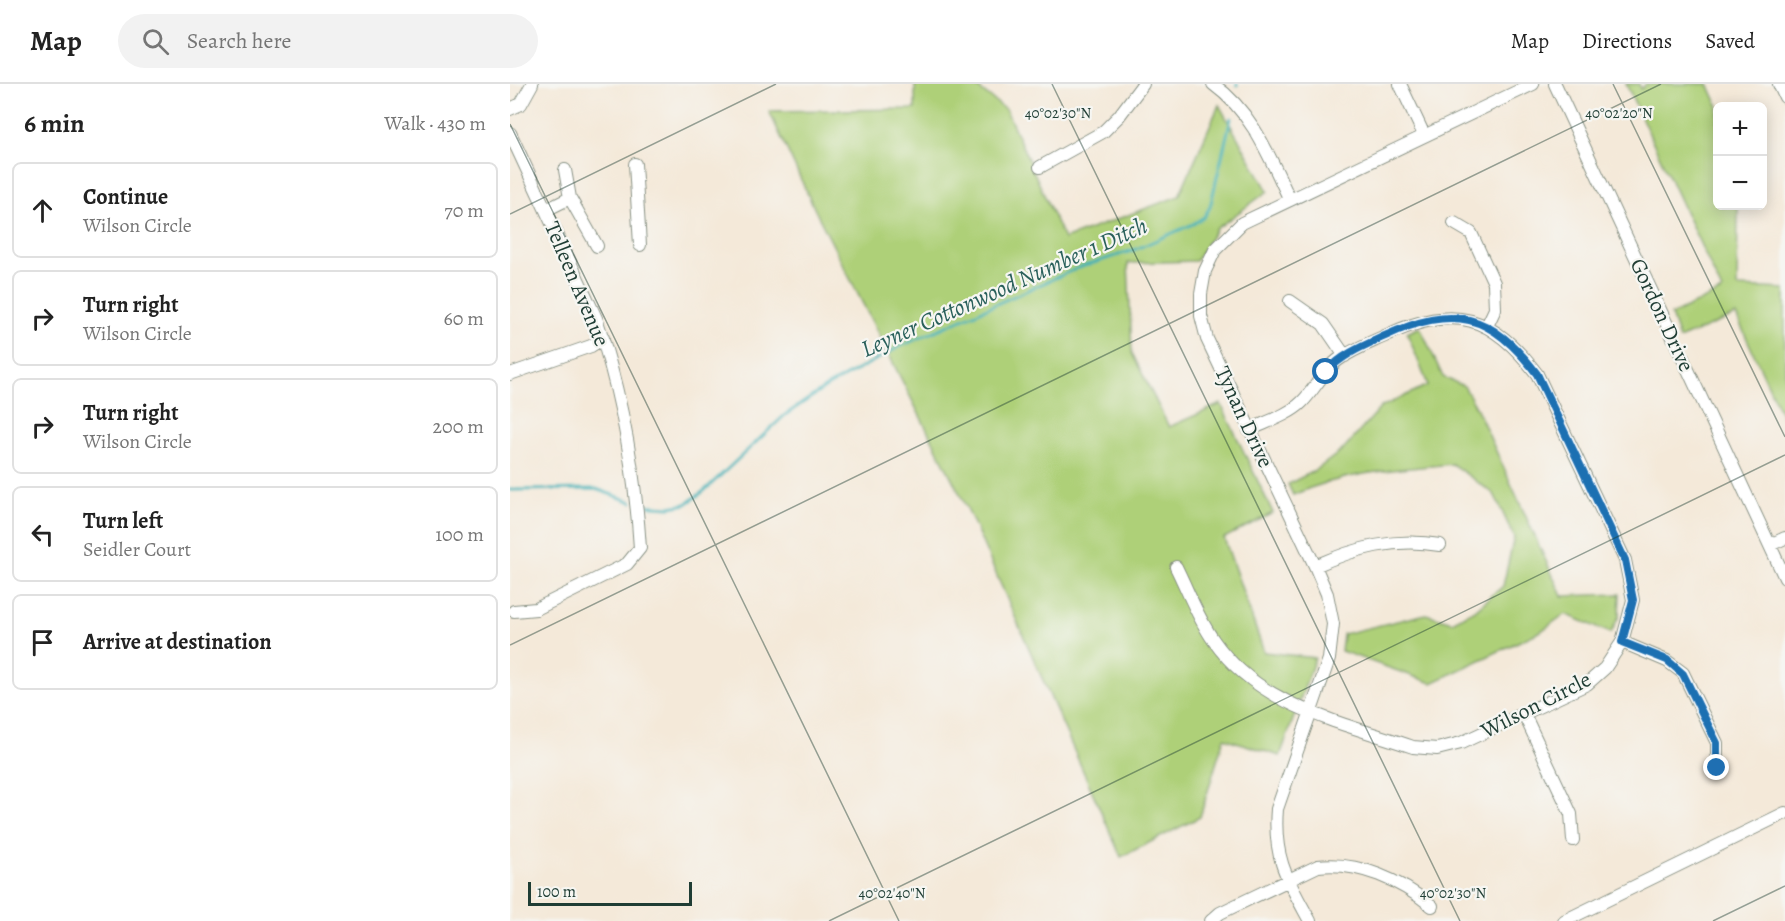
<!DOCTYPE html>
<html lang="en">
<head>
<meta charset="utf-8">
<style>
  :root { --surface:#fff; --page:#f2f2f2; --text:#222; --muted:#767676; --line:#e0e0e0 }
  body { margin:0; font-family:Alegreya,serif; background:var(--page); color:var(--text) }
  .controls { position:absolute; right:18px; top:18px; display:grid; overflow:hidden; border-radius:9px; box-shadow:0 3px 15px #0003 }
  .controls button { width:54px; height:54px; display:grid; place-items:center; padding:0; border:0; border-bottom:2px solid var(--line); background:var(--surface); color:var(--text); font:30px sans-serif }
  .scale { position:absolute; left:18px; bottom:15px; width:164px; box-sizing:border-box; padding-left:6px; border:3px solid #1f3d34; border-top:0; font-size:16px; line-height:21px; white-space:nowrap; color:#1f3d34; -webkit-text-stroke:4px #f6f6f2; paint-order:stroke }
  .stop { position:absolute; width:18px; height:18px; margin:-14px; border:4px solid #1f6fb2; border-radius:50%; background:#fff }
  .stop.end { background:#1f6fb2; border-color:#fff; box-shadow:0 2px 6px #0008 }
  .list { margin:0; padding:0; list-style:none }
  h2 { display:flex; justify-content:space-between; align-items:center; height:78px; margin:0; padding:0 24px; font-size:26px }
  h2 small { font-size:20px; font-weight:400; color:var(--muted) }
  .list li { display:grid; grid-template-columns:39px 1fr auto; gap:18px; align-items:center; box-sizing:border-box; height:96px; margin:0 12px 12px; padding:0 12px; border:2px solid var(--line); border-radius:9px }
  .list b { display:block; font-size:22px; white-space:nowrap }
  .list p { margin:0; font-size:20px; white-space:nowrap; color:var(--muted) }
  .list em { font-size:20px; font-style:normal; color:var(--muted) }
  .icon { flex:none; width:33px; height:33px; fill:none; stroke:currentColor; stroke-width:2; stroke-linecap:round; stroke-linejoin:round }
  .map { position:relative; flex:none; width:1275px; height:837px; overflow:hidden }
  header { display:flex; align-items:center; gap:36px; box-sizing:border-box; height:84px; padding:0 30px; background:var(--surface); border-bottom:2px solid var(--line) }
  header strong { font-size:28px }
  nav { display:flex; gap:33px; margin-inline-start:auto; font-size:21px }
  .search { width:420px; height:54px; background:var(--page); display:flex; align-items:center; gap:15px; box-sizing:border-box; padding:0 21px; border-radius:33px; color:var(--muted); font-size:22px }
  main { display:flex }
  aside { flex:1; background:var(--surface) }
  .map>svg:first-child { display:block }
</style>
</head>
<body>
<header>
<strong>Map</strong>
<div class="search"><svg class="icon" aria-label="search" viewBox="0 0 24 24"><circle cx="10" cy="10" r="6"/><path d="M15 15l6 6"/></svg>Search here</div>
<nav><a>Map</a><a>Directions</a><a>Saved</a></nav>
</header>
<main>
<aside>
<h2>6 min<small>Walk · 430 m</small></h2>
<ul class="list">
<li><svg class="icon" aria-label="ahead" viewBox="0 0 24 24"><path d="M12 20V5M6 11l6-6 6 6"/></svg><div><b>Continue</b><p>Wilson Circle</p></div><em>70 m</em></li>
<li><svg class="icon" aria-label="right" viewBox="0 0 24 24"><path d="M7 20v-9h11M14 6l5 5-5 5"/></svg><div><b>Turn right</b><p>Wilson Circle</p></div><em>60 m</em></li>
<li><svg class="icon" aria-label="right" viewBox="0 0 24 24"><path d="M7 20v-9h11M14 6l5 5-5 5"/></svg><div><b>Turn right</b><p>Wilson Circle</p></div><em>200 m</em></li>
<li><svg class="icon" aria-label="left" viewBox="0 0 24 24"><path d="M17 20v-9H6M10 6l-5 5 5 5"/></svg><div><b>Turn left</b><p>Seidler Court</p></div><em>100 m</em></li>
<li><svg class="icon" aria-label="arrive" viewBox="0 0 24 24"><path d="M6 21V4h12l-3 4 3 4H6"/></svg><div><b>Arrive at destination</b></div></li>
</ul>
</aside>
<div class="map">
<svg width="1275" height="837" viewBox="0 0 1275 837">
  <rect width="100%" height="100%" fill="#f6f6f2"/>
  <filter id="ink" filterUnits="userSpaceOnUse"><feTurbulence type="fractalNoise" baseFrequency=".0167" numOctaves="2"/><feDisplacementMap in="SourceGraphic" scale="12" xChannelSelector="R" yChannelSelector="G"/><feConvolveMatrix kernelMatrix="1 2 1 2 8 2 1 2 1" color-interpolation-filters="sRGB"/></filter>
  <filter id="wash" filterUnits="userSpaceOnUse"><feTurbulence type="fractalNoise" baseFrequency=".008" numOctaves="4" result="noise"/><feDisplacementMap in="SourceGraphic" scale="24" xChannelSelector="R" yChannelSelector="G"/><feGaussianBlur stdDeviation="1.35" result="paint"/><feColorMatrix in="noise" values="0 0 0 0 0 0 0 0 0 0 0 0 0 0 0 0 0 1.4 0 .05"/><feComposite in="paint" operator="in"/></filter>
  <g filter="url(#wash)">
    <rect width="100%" height="100%" fill="#f4e9d9"/>
    <path fill="#aed078" stroke="#668656" stroke-width="1.5" d="M405,0h58l33,26 58,129 115,-43 40,-91 49,86 -52,38 -20,32 -68,2 4,90 37,74 52,-23 52,109 -49,25 40,114 51,6 -35,98 -56,-18 -24,79 -79,40 -154,-349 -151,-296 -47,-101 146,-2z
      M1116,0h13l2,5 5,-5h62l10,22v100h20l-1,81 48,2v133l-49,-107 -57,24 -8,-24 51,-24z
      M910,243l23,50 21,9 13,23 85,187 58,-2 -1,22 -8,17 -46,-19 -24,17 -109,52 -91,-32 2,-17 83,-20 26,8 23,-12 28,-24 11,-49 -20,-43 -42,-30c-55,5 -107,8 -159,31l-5,-11 28,-14 29,-22 36,-41 47,-22 -21,-52z"/>
    <g fill="none" stroke-linecap="round" stroke-linejoin="round">
      <path stroke="#40b1b7" stroke-width="3" d="M727,1v-1
        M0,406l86,-1 36,13
        M131,421l29,2 16,-3 18,-13 81,-76 41,-28 73,-40 179,-79 56,-18 59,-26 11,-7 6,-10 21,-89"/>
    </g>
  </g>
  <g filter="url(#ink)">
    <g fill="none" stroke-linecap="round" stroke-linejoin="round">
      <g stroke="#8a9386" stroke-width="14">
        <path id="minor" d="M703,0c40,29 56,72 77,116
          M890,0l24,51
          M1045,0l230,494
          M1269,0l6,13
          M0,25l11,-5 11,-20
          M0,49l86,185c25,74 39,152 44,230l-13,16 -91,45 -22,2
          M125,80l5,81
          M530,83l63,-35 16,-16 24,-32
          M55,86l5,28 27,48
          M36,126l24,-12
          M944,139l17,10 23,50 1,26 -8,17
          M780,217l33,23 22,32
          M0,290l81,-28 12,-8
          M1260,461l15,-7
          M805,482c41,-18 80,-29 125,-21
          M666,483c12,24 22,52 38,74 46,66 127,81 199,106l24,2 24,-6 126,-59 18,-16 17,-26 11,-42 -8,-40 -88,-186c-45,-59 -82,-70 -150,-39 -17,8 -34,14 -49,25 -15,11 -23,29 -36,42 -13,13 -36,20 -53,28
          M1112,558l45,19 16,12 34,70v25
          M1014,630l47,100 2,26
          M701,837l9,-8 98,-47c41,-5 83,15 114,40
          M800,837c-23,-42 -37,-63 -33,-112l52,-150 4,-35 -6,-30 -12,-28 -108,-227 -6,-23v-22l4,-23 10,-21 27,-27 291,-139
          M1054,837l221,-108"/>
      </g>
      <use href="#minor" stroke="#fff" stroke-width="12"/>
    </g>
  </g>
  <g fill="none" stroke-linecap="round" stroke-linejoin="round" filter="url(#ink)">
    <path stroke="#1f6fb2" stroke-width="8" d="M816,288c17,-18 37,-26 59,-36 69,-32 106,-23 152,38l88,186 8,40 -11,42 45,18 16,14 34,69v25"/>
  </g>
  <path fill="none" stroke="#1f3d34" stroke-width="1.5" stroke-opacity="0.45" d="M542,0l408,837M1103,0l172,353M0,40l389,797M0,130l266,-130M0,561l1151,-561M319,837l956,-466M1203,837l72,-35"/>
  <g text-anchor="middle" dominant-baseline="central" stroke-width="4.5" stroke-linejoin="round" paint-order="stroke">
    <g font-size="22" fill="#1f3d34" stroke="#f6f6f2">
      <text transform="translate(67 200) rotate(67)">Telleen Avenue</text>
      <text transform="translate(1152 231) rotate(65)">Gordon Drive</text>
      <text transform="translate(734 333) rotate(65)">Tynan Drive</text>
      <text transform="translate(1026 621) rotate(-27)">Wilson Circle</text>
    </g>
    <g font-size="24" font-style="italic" fill="#29605b" stroke="#f6f6f2">
      <text transform="translate(494 203) rotate(-24)">Leyner Cottonwood Number 1 Ditch</text>
    </g>
  </g>
  <g font-size="15" text-anchor="middle" fill="#1f3d34" stroke="#f6f6f2" stroke-width="4.5" stroke-linejoin="round" paint-order="stroke">
    <text x="548" y="34">40°02'30"N</text>
    <text x="1109" y="34">40°02'20"N</text>
    <text x="382" y="814">40°02'40"N</text>
    <text x="943" y="814">40°02'30"N</text>
  </g>
</svg>
<div class="controls">
<button>+</button>
<button>−</button>
</div>
<div class="scale">100 m</div>
<div class="stop" style="left:816px;top:288px"></div>
<div class="stop end" style="left:1207px;top:684px"></div>
</div>
</main>
</body>
</html>
